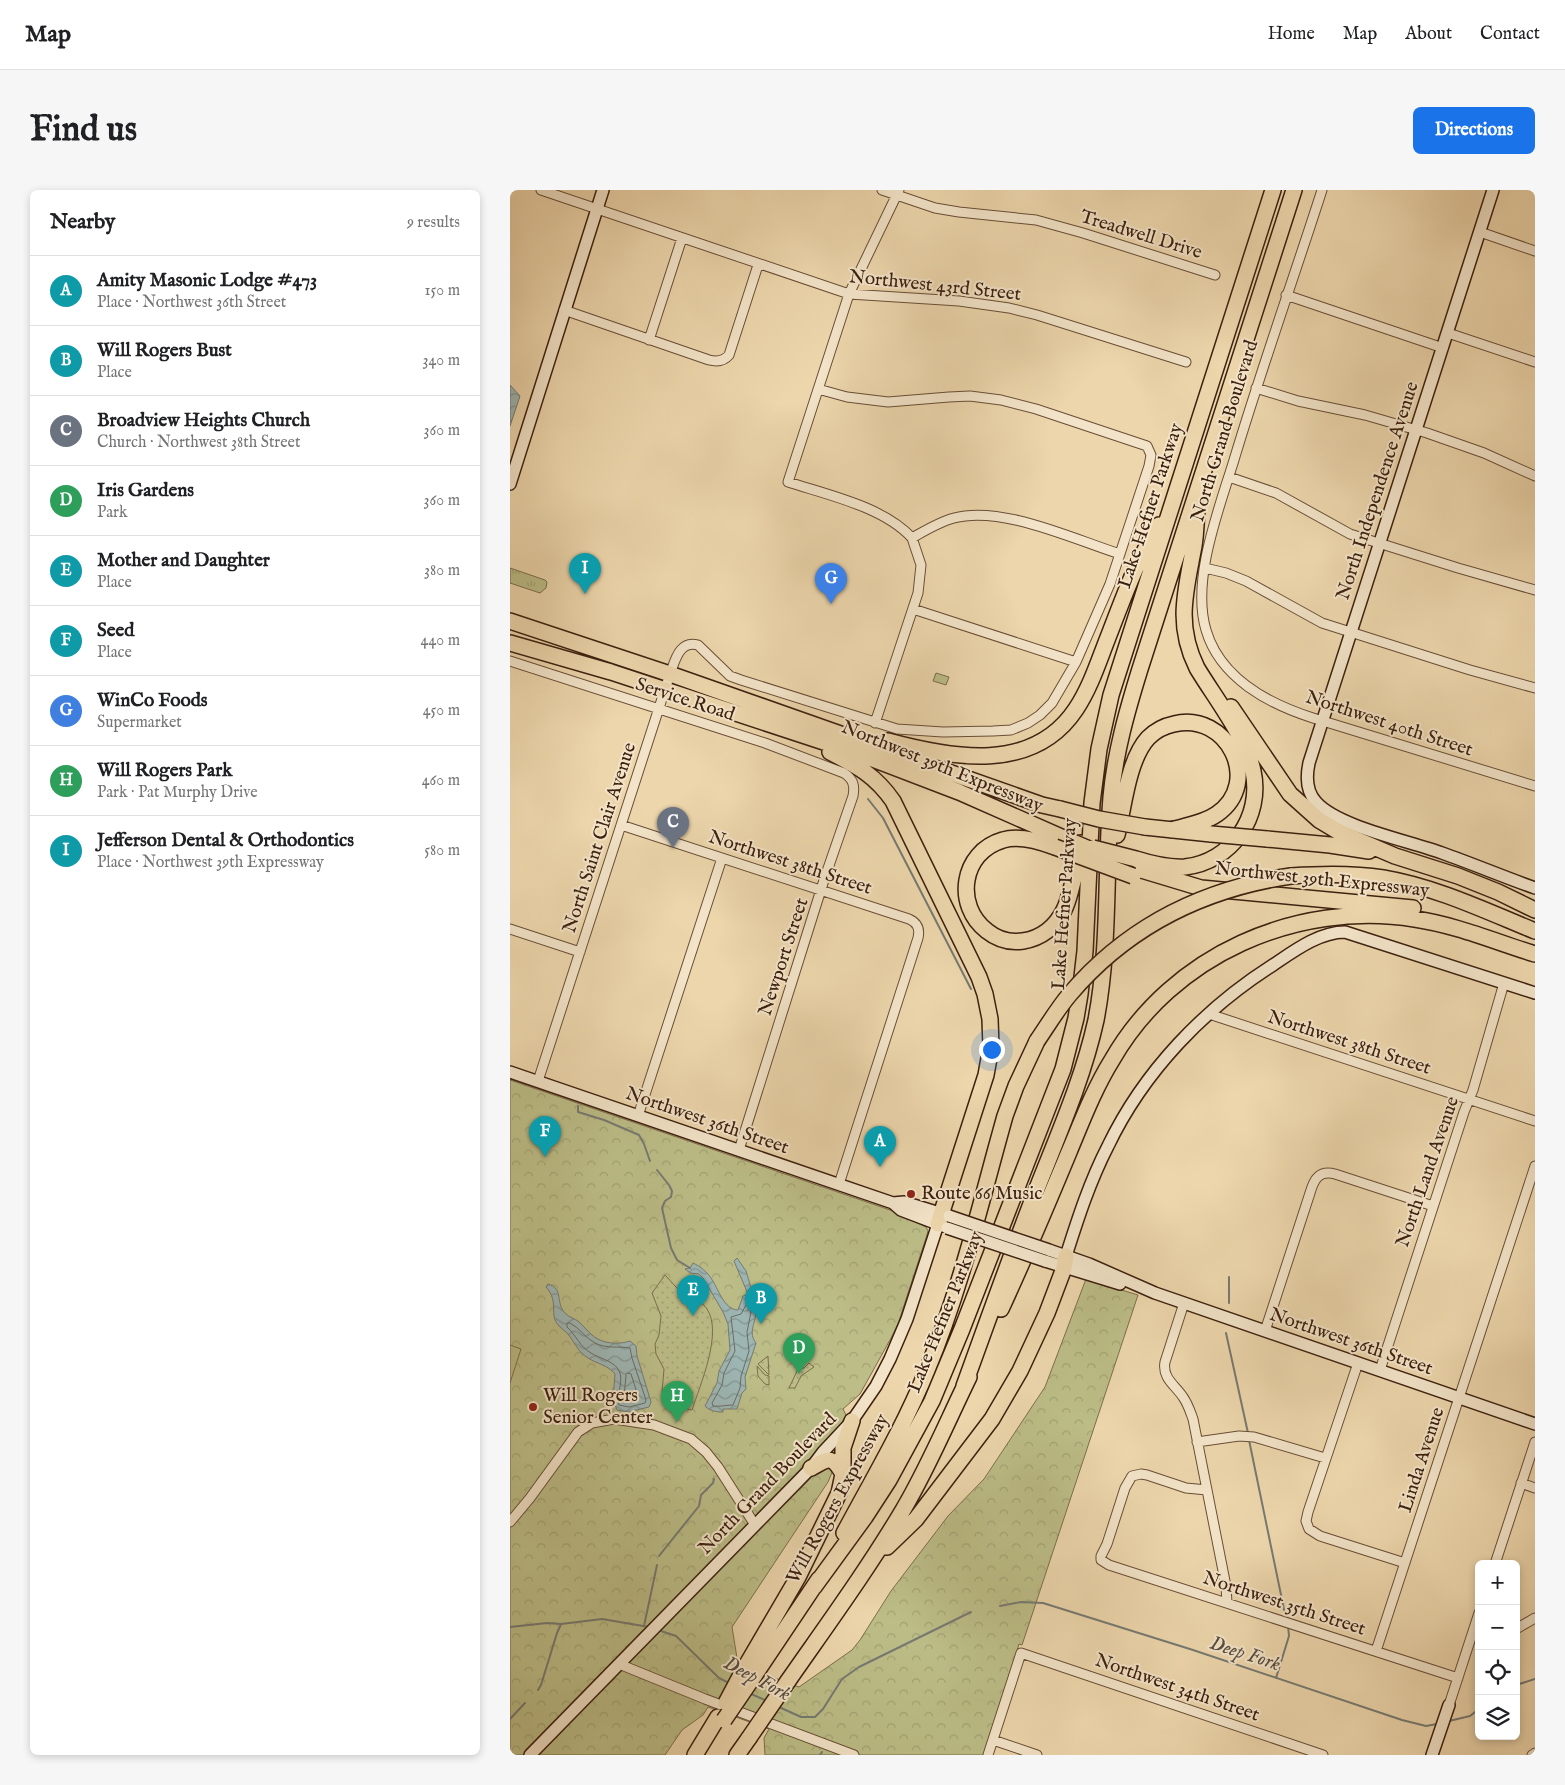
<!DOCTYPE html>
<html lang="en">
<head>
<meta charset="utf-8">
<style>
  :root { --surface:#fff; --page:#f6f6f6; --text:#202124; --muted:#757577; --line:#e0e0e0; --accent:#1a73e8 }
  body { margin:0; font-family:"IM FELL English",serif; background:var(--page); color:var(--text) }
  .controls { position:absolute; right:15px; bottom:15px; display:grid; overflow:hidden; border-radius:8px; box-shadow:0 2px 8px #0003 }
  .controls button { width:45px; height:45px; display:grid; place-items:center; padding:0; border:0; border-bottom:1px solid var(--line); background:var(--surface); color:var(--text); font:25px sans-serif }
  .you { position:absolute; left:481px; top:859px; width:18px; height:18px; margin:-12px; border:4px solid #fff; border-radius:50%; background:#1a73e8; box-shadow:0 0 0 8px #1a73e833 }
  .badge { display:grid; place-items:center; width:32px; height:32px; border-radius:50%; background:var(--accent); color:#fff; font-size:16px; font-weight:700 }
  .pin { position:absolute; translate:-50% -41px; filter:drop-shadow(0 1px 2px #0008) }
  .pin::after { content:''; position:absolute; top:26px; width:18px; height:15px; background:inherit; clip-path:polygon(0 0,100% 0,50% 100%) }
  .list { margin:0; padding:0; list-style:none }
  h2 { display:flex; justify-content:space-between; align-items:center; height:65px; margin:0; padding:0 20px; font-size:21px }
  h2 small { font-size:16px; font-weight:400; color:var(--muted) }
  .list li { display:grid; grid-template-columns:32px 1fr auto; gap:15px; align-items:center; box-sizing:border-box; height:70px; padding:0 20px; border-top:1px solid var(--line) }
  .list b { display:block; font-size:19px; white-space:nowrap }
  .list p { margin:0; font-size:16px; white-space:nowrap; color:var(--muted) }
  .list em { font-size:16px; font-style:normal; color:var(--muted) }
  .icon { flex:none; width:28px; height:28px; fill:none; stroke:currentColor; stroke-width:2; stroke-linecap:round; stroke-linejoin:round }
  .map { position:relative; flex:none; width:1025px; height:1565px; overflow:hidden; border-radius:8px }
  header { display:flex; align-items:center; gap:30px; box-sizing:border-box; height:70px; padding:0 25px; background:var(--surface); border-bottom:1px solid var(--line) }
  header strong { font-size:24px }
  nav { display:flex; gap:28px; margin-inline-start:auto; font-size:18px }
  .intro { display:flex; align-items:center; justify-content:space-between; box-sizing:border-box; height:120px; padding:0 30px }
  h1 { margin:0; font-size:35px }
  .button { padding:12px 22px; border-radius:8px; background:var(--accent); color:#fff; font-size:18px; font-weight:700 }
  main { display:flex; gap:30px; padding:0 30px }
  aside { flex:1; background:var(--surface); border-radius:8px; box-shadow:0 2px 8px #0003 }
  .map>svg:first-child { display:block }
</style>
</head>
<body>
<header>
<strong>Map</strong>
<nav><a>Home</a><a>Map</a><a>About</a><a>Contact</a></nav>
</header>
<div class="intro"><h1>Find us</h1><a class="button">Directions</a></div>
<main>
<aside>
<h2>Nearby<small>9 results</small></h2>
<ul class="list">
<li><span class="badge" style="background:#0f9aa8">A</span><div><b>Amity Masonic Lodge #473</b><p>Place · Northwest 36th Street</p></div><em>150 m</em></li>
<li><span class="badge" style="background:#0f9aa8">B</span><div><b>Will Rogers Bust</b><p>Place</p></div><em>340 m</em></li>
<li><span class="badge" style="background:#6b7280">C</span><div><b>Broadview Heights Church</b><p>Church · Northwest 38th Street</p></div><em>360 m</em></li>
<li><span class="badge" style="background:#2e9e5b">D</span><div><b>Iris Gardens</b><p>Park</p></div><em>360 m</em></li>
<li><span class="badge" style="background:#0f9aa8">E</span><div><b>Mother and Daughter</b><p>Place</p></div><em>380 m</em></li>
<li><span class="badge" style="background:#0f9aa8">F</span><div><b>Seed</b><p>Place</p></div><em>440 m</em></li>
<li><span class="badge" style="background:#3f7fe0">G</span><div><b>WinCo Foods</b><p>Supermarket</p></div><em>450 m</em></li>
<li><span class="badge" style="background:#2e9e5b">H</span><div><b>Will Rogers Park</b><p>Park · Pat Murphy Drive</p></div><em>460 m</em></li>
<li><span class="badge" style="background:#0f9aa8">I</span><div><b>Jefferson Dental &amp; Orthodontics</b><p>Place · Northwest 39th Expressway</p></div><em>580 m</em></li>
</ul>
</aside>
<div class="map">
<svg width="1025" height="1565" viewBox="0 0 1025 1565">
  <defs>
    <pattern id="grass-tufts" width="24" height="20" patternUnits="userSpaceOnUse" patternTransform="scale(1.25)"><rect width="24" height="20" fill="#bcbd87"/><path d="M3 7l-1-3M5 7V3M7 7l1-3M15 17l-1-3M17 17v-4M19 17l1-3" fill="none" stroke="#a2a273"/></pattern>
    <pattern id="forest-crowns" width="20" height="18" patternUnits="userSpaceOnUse" patternTransform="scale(1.25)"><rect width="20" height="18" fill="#bcbd87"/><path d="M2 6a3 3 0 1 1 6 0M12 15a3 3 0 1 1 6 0" fill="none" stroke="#a2a273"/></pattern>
    <pattern id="garden-dots" width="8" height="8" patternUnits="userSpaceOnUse" patternTransform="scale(1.25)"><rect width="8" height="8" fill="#bcbd87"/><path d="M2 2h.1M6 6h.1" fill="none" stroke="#a2a273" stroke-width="1.8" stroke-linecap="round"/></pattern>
    <pattern id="water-waves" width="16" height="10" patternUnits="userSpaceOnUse" patternTransform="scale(1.25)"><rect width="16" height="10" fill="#9db6b4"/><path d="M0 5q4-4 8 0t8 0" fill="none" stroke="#819491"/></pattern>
  </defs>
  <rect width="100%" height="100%" fill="#edd6ac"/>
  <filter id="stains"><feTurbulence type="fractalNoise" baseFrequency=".004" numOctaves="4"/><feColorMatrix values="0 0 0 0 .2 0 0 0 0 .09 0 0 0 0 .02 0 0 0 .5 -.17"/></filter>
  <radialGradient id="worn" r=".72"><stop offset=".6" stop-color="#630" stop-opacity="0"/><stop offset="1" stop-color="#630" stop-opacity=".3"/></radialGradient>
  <path fill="url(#grass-tufts)" stroke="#7c6e4b" d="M0,378l35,12 2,2 -1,6 -6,5 -30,-10z"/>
  <path fill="url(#forest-crowns)" stroke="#7c6e4b" d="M0,890l383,131 33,16 2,4 -2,7 -28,86 -8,16 -30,54 -17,15 4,8 -9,41 -10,24 -96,145 6,37 61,23 53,-37 8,-10 31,-49 57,-75 36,-37 61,-92 41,-108 52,16 -116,350 -3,-1 -3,10 -32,101h-219l-1,-17 5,-9 -61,-22 -5,8 -21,15 -17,25h-155z"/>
  <path fill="url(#garden-dots)" stroke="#7c6e4b" d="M155,1085c7,7 15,18 23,22 7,4 14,4 19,12 16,24 -7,76 -15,101l-14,-3 -10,-5 -6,-10 2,-23 -8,-15 -1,-10 4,-9 2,-19 -9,-23z
    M258,1166l1,19 -11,-11z
    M299,1173l5,4 -13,9 -6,12h-6l9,-19 6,-1z
    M247,1176l8,9 4,1v9l-4,-1 -7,-8z"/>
  <path fill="#bcbd87" stroke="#7c6e4b" d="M426,483l13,4 -3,8 -13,-4z
    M0,1155l11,4 -11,34z"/>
  <path fill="url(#water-waves)" stroke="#767a72" d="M0,195l10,11 -10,30z
    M227,1068l9,13 6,20 2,1c0,7 3,14 2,21 -1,11 -8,20 0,30l-11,34 1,12 -4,4 -5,16h-14v3c-7,0 -13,-1 -18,-6l12,-23 2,-12 11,-21 -2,-26 -5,-12 -20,-34 -4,-4 -9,-1 -5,-4 5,-1 3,-5c8,4 13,8 18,15 7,10 13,32 27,32l5,-14 5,-2 -14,-33z
    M38,1094c14,4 9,15 14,25 4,7 9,8 16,12 5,4 9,10 14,14 10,9 26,10 38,6l6,5 1,10 14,46 -2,5 -21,5 -11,-2 -4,-11 2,-25c-7,-9 -18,-10 -27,-16 -10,-6 -13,-15 -20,-24 -3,-3 -6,-5 -9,-8 -11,-12 1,-23 -13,-39z"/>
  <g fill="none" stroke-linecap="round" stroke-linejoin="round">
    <path stroke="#6c6b62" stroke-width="1" d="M238,1114l3,8 -4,20 2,19 -8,25 -1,12 -7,17c-6,0 -15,2 -20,1l-1,-3 10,-18 2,-12 11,-22 -4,-34 10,-3 5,-9z
      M60,1133c10,5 15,15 25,20 11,6 25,3 35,5l2,10 14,42 -1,3 -16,4 -10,-2c-3,-10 4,-21 1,-32 -4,-12 -20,-14 -29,-20 -11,-6 -15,-18 -24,-26v-3z
      M118,1183l3,1 7,22 -2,3 -8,1 -4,-2 2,-23z"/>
    <path stroke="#767a72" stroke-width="2" d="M358,609l15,19 88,171
      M68,916v6l26,8 35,15 5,9 6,17
      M147,980l12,15 3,6 -1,6 -6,4 -3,7 9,40 6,12 13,8
      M719,1087v26
      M716,1143l22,100
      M739,1250l37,179
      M149,1366l40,-50 2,-11 12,-12 1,-4
      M490,1416l21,-4 22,1 150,47 209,70 24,6 11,-2
      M134,1436l13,-61
      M0,1437l37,-4 14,1 41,-5 47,8
      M148,1440l18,6 43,42 10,5
      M766,1488l13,-42 -1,-10
      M1006,1495l19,-6
      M28,1500l3,-5 16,-52 4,-9
      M239,1503l18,8
      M269,1517l22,10h14l8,-8 19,-30 17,-12 112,-55
      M0,1529l15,-16
      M939,1531l21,-5 9,-7
      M310,1565l2,-3"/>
    <g stroke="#684e36" stroke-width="11">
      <path id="street" d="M31,0l308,104 110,7 50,7 28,7 149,47
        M372,0l53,18 24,4 77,8 47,13 132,42
        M389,0l-50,104 -61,188c40,13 96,25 124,56 14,-8 27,-16 42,-20 47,-13 119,21 166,36
        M812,0c-29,90 -61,180 -88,270 -15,49 -43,120 -28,170 14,48 63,74 107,88l222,68
        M970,42l55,19
        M776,105l157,53
        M54,120l145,50c8,2 15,1 20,-5l29,-90
        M938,143l87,29
        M139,150l33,-102
        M746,198l42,13 67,14 62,18 57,20 51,23
        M719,287l47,16 74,41 108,34 77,22
        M695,378l21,5 20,8 76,42 148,47 65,18
        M403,419l163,53
        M0,471l255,82 79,30c9,6 11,12 9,23l-29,84 -85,270
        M365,533l43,-130 3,-28 -9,-27
        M111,635l288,94c9,4 11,10 9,19l-79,246
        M0,739l70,23
        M699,824l326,107
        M28,891l132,-407c5,-13 9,-34 28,-29l32,31 11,4 156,49 46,3 50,-1 18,-1 17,-7 12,-8 12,-12 24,-41 34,-78 39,-118 2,-11 -4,-9 -111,-37 -35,-9 -31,-4 -21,1 -61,5 -41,-5 -29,-8
        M128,926l84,-258
        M674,1113l-19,59c-3,16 10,23 18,35 5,7 7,14 10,22l33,167 1,17
        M755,1141l45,-138c4,-14 9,-23 25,-19l98,32
        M848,1173l-50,149 -2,9 3,8 11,7 85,27
        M870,1180l84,-258 9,-22 31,-107
        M687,1252l42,-6 15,1 71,21
        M1011,1293l14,5
        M697,1300l-21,-2 -39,-13 -6,-1 -9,2 -7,12 -18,56 -6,12v4l8,5 349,113
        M0,1332l20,-24 48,-66 14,-9 22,-4 40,6 37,14 15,13 12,15 37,58
        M985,1374l40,-122
        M1006,1439l19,-11
        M866,1461l159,-485
        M109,1474l86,35 149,56
        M939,1515l30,-92
        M483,1550l44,15
        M478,1565l33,-102 302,102
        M1022,1565l3,-2"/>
    </g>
    <g stroke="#3c200f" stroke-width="14">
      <path id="secondary" d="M983,0l-184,573c-3,14 -3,28 7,39 22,25 94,39 126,51 31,11 62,24 93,35
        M0,294l93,-294
        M0,882l383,131 8,7 42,16
        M383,1013l11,-1 45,14
        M539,1060l40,14 66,29 380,131
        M556,1066c12,-38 24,-75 42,-110 36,-75 96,-137 165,-181 21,-14 46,-33 72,-33l190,61
        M535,1071l75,23
        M20,1565l281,-287 12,-16 29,-31 24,-35 14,-27 17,-40 31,-95
        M922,1565l17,-50"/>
    </g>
    <g stroke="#3c200f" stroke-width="18">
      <path id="highway" d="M0,431l160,53 372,131 18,4
        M0,453l101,29 246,81 102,39 116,51
        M721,517l59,87 29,26 20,12 56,24 63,20 40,16 37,18
        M378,551c63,17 145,33 188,-32 14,-21 22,-46 31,-69 9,-23 17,-45 27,-68 7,-16 16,-31 25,-47
        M320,562c27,14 45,23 63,49l86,176 6,17 5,25 1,28 -5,28 -48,149
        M635,637l66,7
        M607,645c7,-29 11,-75 31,-97 7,-7 16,-12 26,-14 53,-13 89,58 43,90 -13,9 -31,12 -46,16
        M757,649l63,6 39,6
        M545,657c-16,-6 -36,-12 -52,-7 -42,12 -49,66 -16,91 10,8 23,12 36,10 19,-3 33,-15 41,-31 8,-16 13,-48 17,-67
        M626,669c16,5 32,9 49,8 46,-5 78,-50 68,-96 -7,-34 -38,-73 -56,-103 -22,-44 -11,-78 -3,-122 2,-12 2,-24 3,-36
        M628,679l63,19 212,20
        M781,686c30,-2 61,-3 92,2 53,9 103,33 152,53
        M491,1119c24,-52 46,-104 68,-157 13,-31 25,-63 43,-92 60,-105 185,-160 303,-141 41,6 81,23 120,35
        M454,1196c24,-66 47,-131 72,-195 22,-56 47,-112 60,-171 14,-73 9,-149 15,-223 4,-44 16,-86 29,-128l154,-479
        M301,1278c17,-9 21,-14 32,6
        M334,1343c29,-54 60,-106 83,-163 34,-81 54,-169 78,-254l11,-30 21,-45
        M377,1357l29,-28 76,-100 28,-48 27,-58 17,-45 2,-12
        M304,1397l51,-70 24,-37 43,-79 30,-72 101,-260 13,-51 4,-24 5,-43 7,-148 7,-54 12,-54 162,-505
        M233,1481l55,-94 41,-84 4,-19v-26l9,-27
        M244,1486l65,-97
        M278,1491c39,-56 80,-112 115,-171 25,-42 44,-88 66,-133
        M185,1565l23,-38
        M227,1565l12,-17"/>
    </g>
    <use href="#street" stroke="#f3e4c9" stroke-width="9"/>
    <use href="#secondary" stroke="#f3e4c9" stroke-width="11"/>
    <use href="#highway" stroke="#edd6ac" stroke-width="15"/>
    <g stroke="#3c200f" stroke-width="14" stroke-linecap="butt">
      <path id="secondary-bridge" d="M439,1026l100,34
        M437,1038l98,33"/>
    </g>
    <g stroke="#3c200f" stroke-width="18" stroke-linecap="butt">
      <path id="highway-bridge" d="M550,619l39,10 46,8
        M701,644l56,5
        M565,653l26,11
        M545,657l78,29
        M583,658l43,11
        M527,851c11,-16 21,-33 33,-47 58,-68 133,-105 221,-118
        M216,1513l17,-32
        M214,1530l30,-44
        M239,1548l39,-57"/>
    </g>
    <use href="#secondary-bridge" stroke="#f3e4c9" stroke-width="11"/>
    <use href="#highway-bridge" stroke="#edd6ac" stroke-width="15"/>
  </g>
  <g fill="#8f2418" stroke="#f3e4c9" stroke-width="2">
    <circle cx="401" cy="1004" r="5"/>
    <circle cx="23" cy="1217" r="5"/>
  </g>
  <g text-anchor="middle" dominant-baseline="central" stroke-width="4" stroke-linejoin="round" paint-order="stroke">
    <g font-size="19" fill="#3c200f" stroke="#f3e4c9">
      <text transform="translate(631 45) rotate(17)">Treadwell Drive</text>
      <text transform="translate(425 96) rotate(6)">Northwest 43rd Street</text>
      <text transform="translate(715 241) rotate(-73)">North Grand Boulevard</text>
      <text transform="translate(868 301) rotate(-72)">North Independence Avenue</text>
      <text transform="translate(641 316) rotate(-72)">Lake Hefner Parkway</text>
      <text transform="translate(175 510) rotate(18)">Service Road</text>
      <text transform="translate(879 534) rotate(18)">Northwest 40th Street</text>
      <text transform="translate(432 577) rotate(22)">Northwest 39th Expressway</text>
      <text transform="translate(90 648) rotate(-72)">North Saint Clair Avenue</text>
      <text transform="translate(280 673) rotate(18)">Northwest 38th Street</text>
      <text transform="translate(812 690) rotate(6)">Northwest 39th Expressway</text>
      <text transform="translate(555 714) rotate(-86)">Lake Hefner Parkway</text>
      <text transform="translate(274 767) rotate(-72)">Newport Street</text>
      <text transform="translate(839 853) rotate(18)">Northwest 38th Street</text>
      <text transform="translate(197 931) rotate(19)">Northwest 36th Street</text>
      <text transform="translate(918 982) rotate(-71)">North Land Avenue</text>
      <text transform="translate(436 1122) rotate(-68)">Lake Hefner Parkway</text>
      <text transform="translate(841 1152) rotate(19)">Northwest 36th Street</text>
      <text transform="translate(912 1270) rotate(-72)">Linda Avenue</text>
      <text transform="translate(258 1294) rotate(-46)">North Grand Boulevard</text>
      <text transform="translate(328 1309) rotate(-61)">Will Rogers Expressway</text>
      <text transform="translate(774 1414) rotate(18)">Northwest 35th Street</text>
      <text transform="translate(667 1498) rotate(19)">Northwest 34th Street</text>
    </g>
    <g font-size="19" fill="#3c200f" stroke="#f3e4c9" text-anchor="start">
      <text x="411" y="1004">Route 66 Music</text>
      <text x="33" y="1206">Will Rogers<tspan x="33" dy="22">Senior Center</tspan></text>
    </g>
    <g font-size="20" font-style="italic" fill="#594d41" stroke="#f3e4c9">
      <text transform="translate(735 1464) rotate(18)">Deep Fork</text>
      <text transform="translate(247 1489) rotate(28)">Deep Fork</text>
    </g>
  </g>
  <rect width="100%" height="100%" filter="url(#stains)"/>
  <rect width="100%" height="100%" fill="url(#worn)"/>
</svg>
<div class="controls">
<button>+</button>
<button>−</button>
<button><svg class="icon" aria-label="locate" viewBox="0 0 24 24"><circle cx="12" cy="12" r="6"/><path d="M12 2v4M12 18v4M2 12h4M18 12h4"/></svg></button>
<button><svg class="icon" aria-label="layers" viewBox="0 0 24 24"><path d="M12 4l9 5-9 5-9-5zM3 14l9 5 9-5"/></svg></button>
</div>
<div class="you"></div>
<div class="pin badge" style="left:370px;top:977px;background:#0f9aa8">A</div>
<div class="pin badge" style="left:251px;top:1134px;background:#0f9aa8">B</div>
<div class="pin badge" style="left:163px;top:658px;background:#6b7280">C</div>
<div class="pin badge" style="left:289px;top:1184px;background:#2e9e5b">D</div>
<div class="pin badge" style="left:183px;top:1126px;background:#0f9aa8">E</div>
<div class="pin badge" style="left:35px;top:967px;background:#0f9aa8">F</div>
<div class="pin badge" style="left:321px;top:414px;background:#3f7fe0">G</div>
<div class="pin badge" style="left:167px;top:1232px;background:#2e9e5b">H</div>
<div class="pin badge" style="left:75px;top:404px;background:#0f9aa8">I</div>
</div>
</main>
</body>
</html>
